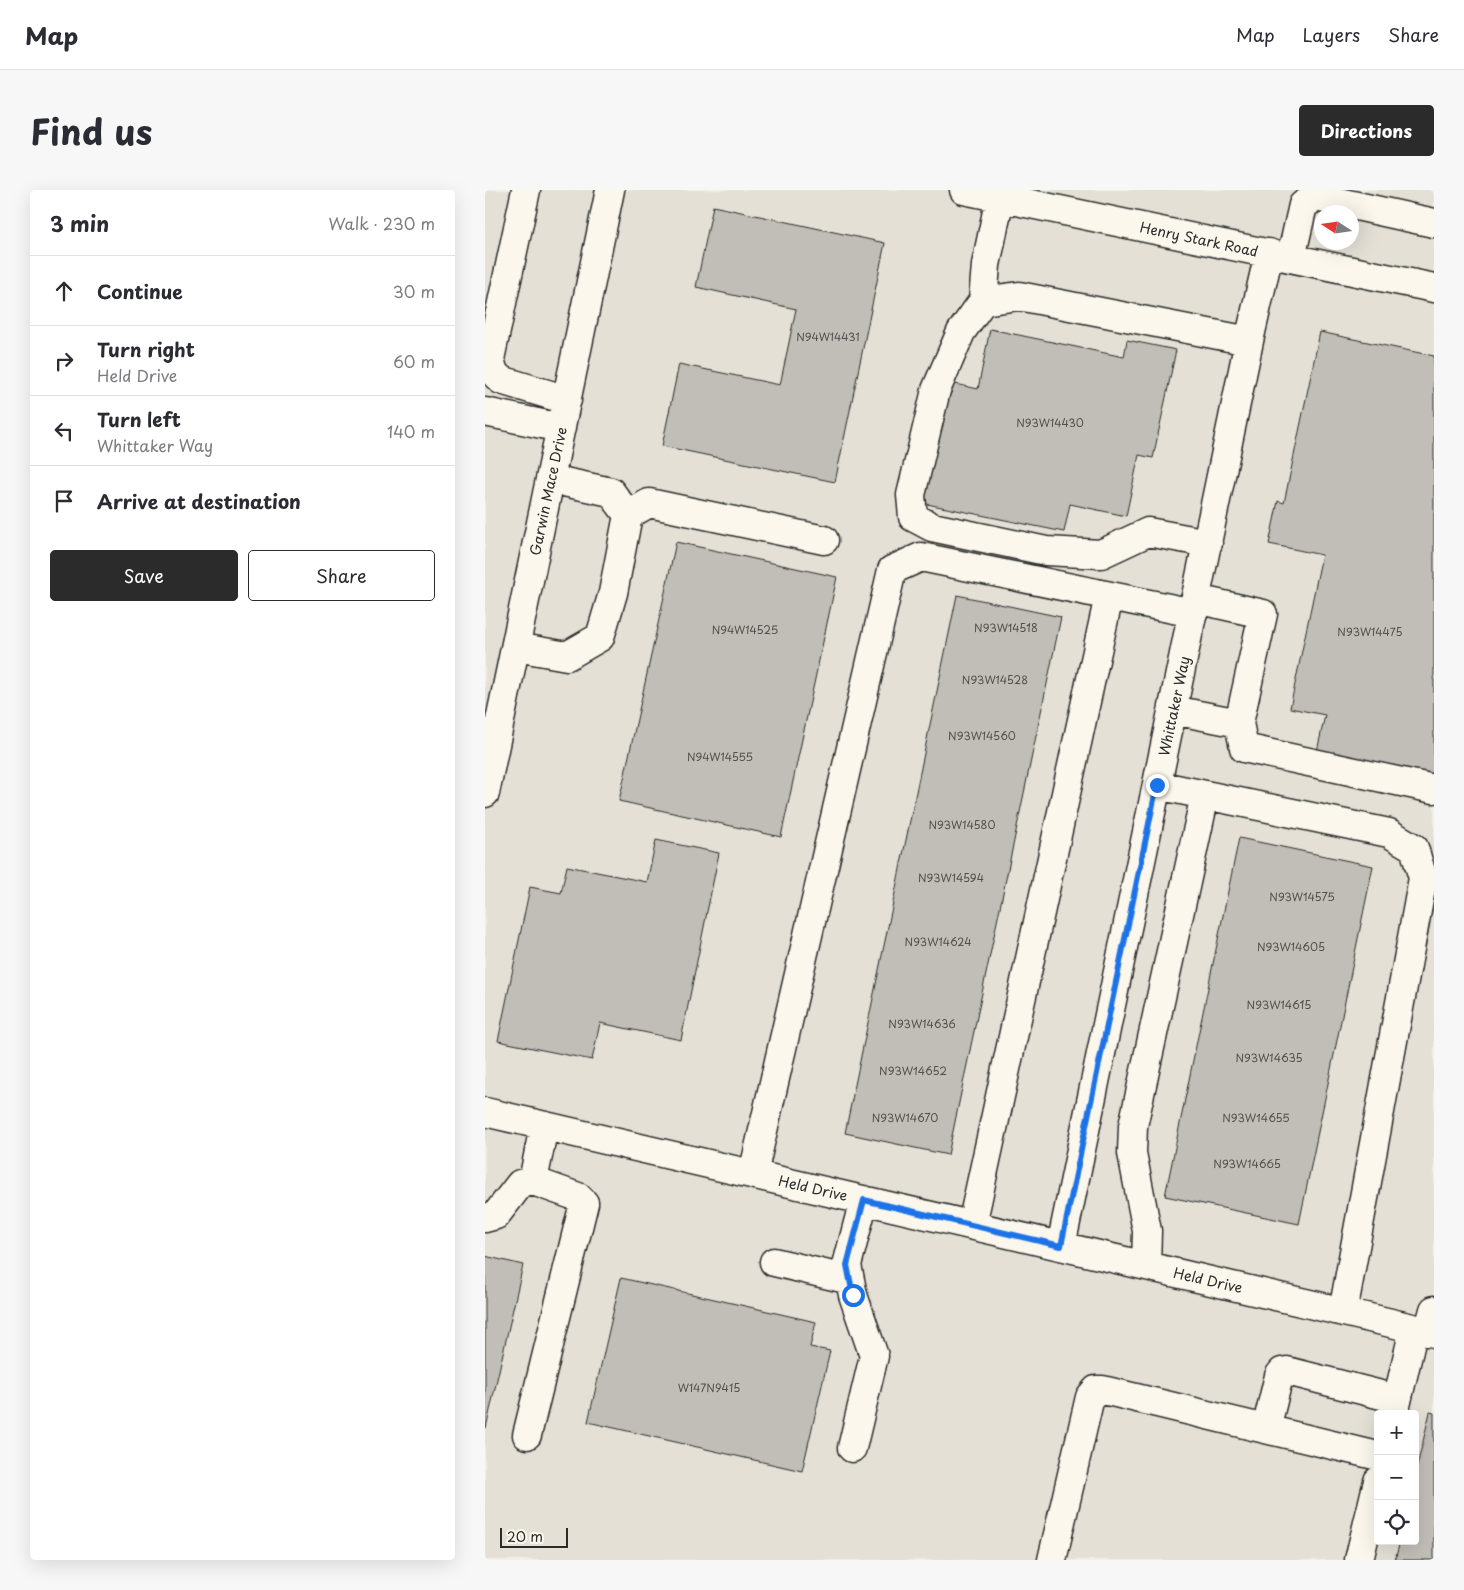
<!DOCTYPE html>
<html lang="en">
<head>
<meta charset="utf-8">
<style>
  :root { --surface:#fff; --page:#f7f7f7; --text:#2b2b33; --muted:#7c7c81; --line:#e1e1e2; --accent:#2b2b2b }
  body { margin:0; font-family:"Playpen Sans",sans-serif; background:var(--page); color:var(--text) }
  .controls { position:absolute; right:15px; bottom:15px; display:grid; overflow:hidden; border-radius:5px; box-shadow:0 5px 20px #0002 }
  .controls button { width:45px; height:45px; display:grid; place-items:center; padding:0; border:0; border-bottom:1px solid var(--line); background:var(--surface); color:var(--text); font:25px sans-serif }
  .compass { position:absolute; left:829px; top:15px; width:45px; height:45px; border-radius:50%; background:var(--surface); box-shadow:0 5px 20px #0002; rotate:282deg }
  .scale { position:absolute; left:15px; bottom:12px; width:68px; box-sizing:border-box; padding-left:5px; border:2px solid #2b2b2b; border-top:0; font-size:14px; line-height:18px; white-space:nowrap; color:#2b2b2b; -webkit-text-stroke:4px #fbf7ec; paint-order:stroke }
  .stop { position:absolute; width:15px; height:15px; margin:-11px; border:4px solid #1a73e8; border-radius:50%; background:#fff }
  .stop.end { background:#1a73e8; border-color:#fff; box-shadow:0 1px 5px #0008 }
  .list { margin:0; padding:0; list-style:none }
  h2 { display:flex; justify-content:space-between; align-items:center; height:65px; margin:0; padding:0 20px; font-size:21px }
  h2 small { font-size:16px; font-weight:400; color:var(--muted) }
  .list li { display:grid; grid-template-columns:32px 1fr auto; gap:15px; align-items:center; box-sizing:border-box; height:70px; padding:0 20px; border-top:1px solid var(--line) }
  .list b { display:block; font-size:19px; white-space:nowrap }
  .list p { margin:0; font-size:16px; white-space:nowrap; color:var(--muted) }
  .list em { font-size:16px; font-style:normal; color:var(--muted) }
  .actions { display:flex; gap:10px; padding:15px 20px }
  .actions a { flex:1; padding:11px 0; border:1px solid var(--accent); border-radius:5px; text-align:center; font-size:18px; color:var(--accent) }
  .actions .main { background:var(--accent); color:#fff }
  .icon { flex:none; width:28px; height:28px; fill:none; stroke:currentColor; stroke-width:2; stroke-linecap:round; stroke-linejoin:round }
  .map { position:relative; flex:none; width:949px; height:1370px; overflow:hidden; border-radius:5px }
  header { display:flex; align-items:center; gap:30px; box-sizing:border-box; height:70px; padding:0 25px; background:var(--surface); border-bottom:1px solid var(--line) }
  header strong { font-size:24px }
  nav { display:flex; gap:28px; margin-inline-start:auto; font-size:18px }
  .intro { display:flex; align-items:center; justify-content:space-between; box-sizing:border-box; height:120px; padding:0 30px }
  h1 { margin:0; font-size:35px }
  .button { padding:12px 22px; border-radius:5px; background:var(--accent); color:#fff; font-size:18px; font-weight:700 }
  main { display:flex; gap:30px; padding:0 30px }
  aside { flex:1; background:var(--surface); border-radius:5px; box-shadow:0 5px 20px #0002 }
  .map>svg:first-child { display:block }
</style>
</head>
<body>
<header>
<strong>Map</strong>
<nav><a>Map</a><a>Layers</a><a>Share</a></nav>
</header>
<div class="intro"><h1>Find us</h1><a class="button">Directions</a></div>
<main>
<aside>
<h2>3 min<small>Walk · 230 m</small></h2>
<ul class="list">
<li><svg class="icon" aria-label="ahead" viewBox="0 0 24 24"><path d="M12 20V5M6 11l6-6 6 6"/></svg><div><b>Continue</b></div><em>30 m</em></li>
<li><svg class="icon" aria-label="right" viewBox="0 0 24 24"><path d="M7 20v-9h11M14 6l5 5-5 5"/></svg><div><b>Turn right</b><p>Held Drive</p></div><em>60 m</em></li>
<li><svg class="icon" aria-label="left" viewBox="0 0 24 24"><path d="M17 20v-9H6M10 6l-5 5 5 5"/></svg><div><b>Turn left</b><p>Whittaker Way</p></div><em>140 m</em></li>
<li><svg class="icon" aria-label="arrive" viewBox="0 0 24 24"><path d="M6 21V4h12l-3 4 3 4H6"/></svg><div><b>Arrive at destination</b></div></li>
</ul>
<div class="actions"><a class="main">Save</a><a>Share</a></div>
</aside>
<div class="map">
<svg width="949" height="1370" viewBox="0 0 949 1370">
  <rect width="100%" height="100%" fill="#f3efe4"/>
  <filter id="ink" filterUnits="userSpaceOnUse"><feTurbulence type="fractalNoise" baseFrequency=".02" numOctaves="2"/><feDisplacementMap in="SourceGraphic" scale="10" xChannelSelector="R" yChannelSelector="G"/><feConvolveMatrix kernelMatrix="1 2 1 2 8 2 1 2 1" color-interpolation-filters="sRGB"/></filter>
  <g filter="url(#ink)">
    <path fill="#e4e0d6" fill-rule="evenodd" d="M0,0h949v1370h-949zM836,22h30v30h-30zM893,1224h37v127h-37z"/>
    <path fill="#c0beb6" stroke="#2b2b2b" d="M228,16l172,37 -50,239 -173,-36 17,-82 101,21 16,-76 -100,-22z
      M505,139l134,28 3,-17 49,10 -23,108 -14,-3 -13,61 -56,-12 -6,28 -142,-29 25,-121 31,7z
      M835,142l114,24v425l-118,-25 9,-41 -35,-7 32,-153 -53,-11 9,-43 6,2z
      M191,352l161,35 -56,260 -162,-36z
      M472,405l104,22 -113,538 -103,-22z
      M754,648l134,28 -74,358 -134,-28z
      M171,650l63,13 -38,187 -81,-17 -8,37 -94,-19 32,-154 31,6 6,-27 80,16z
      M0,1066l38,9 -37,163h-1z
      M136,1088l195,44 -6,25 20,4 -28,120 -214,-49z
      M945,1222l4,1v147h-39l5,-19h15v-66z"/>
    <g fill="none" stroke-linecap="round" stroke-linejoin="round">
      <g stroke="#2b2b2b" stroke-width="31">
        <path id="minor" d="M41,0l-36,169 4,14 7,7 66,20
          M479,0l470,98
          M806,68l12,-53 13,-8 118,26
          M498,111l3,-36 14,-68
          M0,222l76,16
          M143,325l21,-12 175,37
          M723,353l-60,-11 -47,22 -55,-3 -114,-24 -19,-10 -2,-22 25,-105 25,-58 22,-31 36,-5 230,45
          M711,409l67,15 -24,109 5,25 190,41
          M31,457l51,9 33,-19 13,-44 15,-78 -17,-23 -61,-13
          M688,520l66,13
          M672,595l232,48 25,15 9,30 -80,434
          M0,603l125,-603
          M0,922l949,221
          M268,984l139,-604 29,-13 272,56
          M0,1028l11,-3 24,-31 13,-3
          M487,1035l137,-629
          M576,1056l188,-905 20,-88
          M289,1072l76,18
          M661,1076l1,-35 -15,-78 1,-27 72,-331
          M943,1142l6,-22
          M909,1224l20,-85
          M781,1239l13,-53 3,-4 5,-1 110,28
          M42,1245l57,-232 -6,-6 -45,-16 11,-55
          M367,1258l22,-92 -21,-61 -6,-30 17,-65
          M567,1370l38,-163 6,-7h7l275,66
          M874,1370l19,-79"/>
      </g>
      <use href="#minor" stroke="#fbf7ec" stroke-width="28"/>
    </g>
  </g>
  <g fill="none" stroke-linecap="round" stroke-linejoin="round" filter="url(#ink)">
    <path stroke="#1a73e8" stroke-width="6" d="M368,1105l-6,-30 17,-65 197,46 96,-461"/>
  </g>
  <g text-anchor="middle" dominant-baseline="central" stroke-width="5" stroke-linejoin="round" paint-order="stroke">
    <g font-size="11" fill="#50504e">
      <text x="343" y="146">N94W14431</text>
      <text x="565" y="232">N93W14430</text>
      <text x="521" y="437">N93W14518</text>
      <text x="260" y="439">N94W14525</text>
      <text x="885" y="441">N93W14475</text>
      <text x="510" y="489">N93W14528</text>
      <text x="497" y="545">N93W14560</text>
      <text x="235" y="566">N94W14555</text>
      <text x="477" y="634">N93W14580</text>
      <text x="466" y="687">N93W14594</text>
      <text x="817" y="706">N93W14575</text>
      <text x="453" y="751">N93W14624</text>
      <text x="806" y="756">N93W14605</text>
      <text x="794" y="814">N93W14615</text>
      <text x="437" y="833">N93W14636</text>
      <text x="784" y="867">N93W14635</text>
      <text x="428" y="880">N93W14652</text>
      <text x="420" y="927">N93W14670</text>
      <text x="771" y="927">N93W14655</text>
      <text x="762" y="973">N93W14665</text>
      <text x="224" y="1197">W147N9415</text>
    </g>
    <g font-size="14" fill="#2b2b2b" stroke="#fbf7ec">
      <text transform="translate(714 49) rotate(12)">Henry Stark Road</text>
      <text transform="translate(63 301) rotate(-78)">Garwin Mace Drive</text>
      <text transform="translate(689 516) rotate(-78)">Whittaker Way</text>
      <text transform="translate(328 998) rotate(13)">Held Drive</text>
      <text transform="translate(723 1090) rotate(13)">Held Drive</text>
    </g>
  </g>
</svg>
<div class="controls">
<button>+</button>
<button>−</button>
<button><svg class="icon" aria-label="locate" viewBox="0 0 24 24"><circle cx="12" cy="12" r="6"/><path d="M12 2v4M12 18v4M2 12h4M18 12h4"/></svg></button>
</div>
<svg class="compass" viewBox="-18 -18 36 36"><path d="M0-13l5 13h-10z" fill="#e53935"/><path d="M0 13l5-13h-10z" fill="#7c7c81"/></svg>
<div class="scale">20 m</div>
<div class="stop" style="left:368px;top:1105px"></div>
<div class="stop end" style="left:672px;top:595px"></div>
</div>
</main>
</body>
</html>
